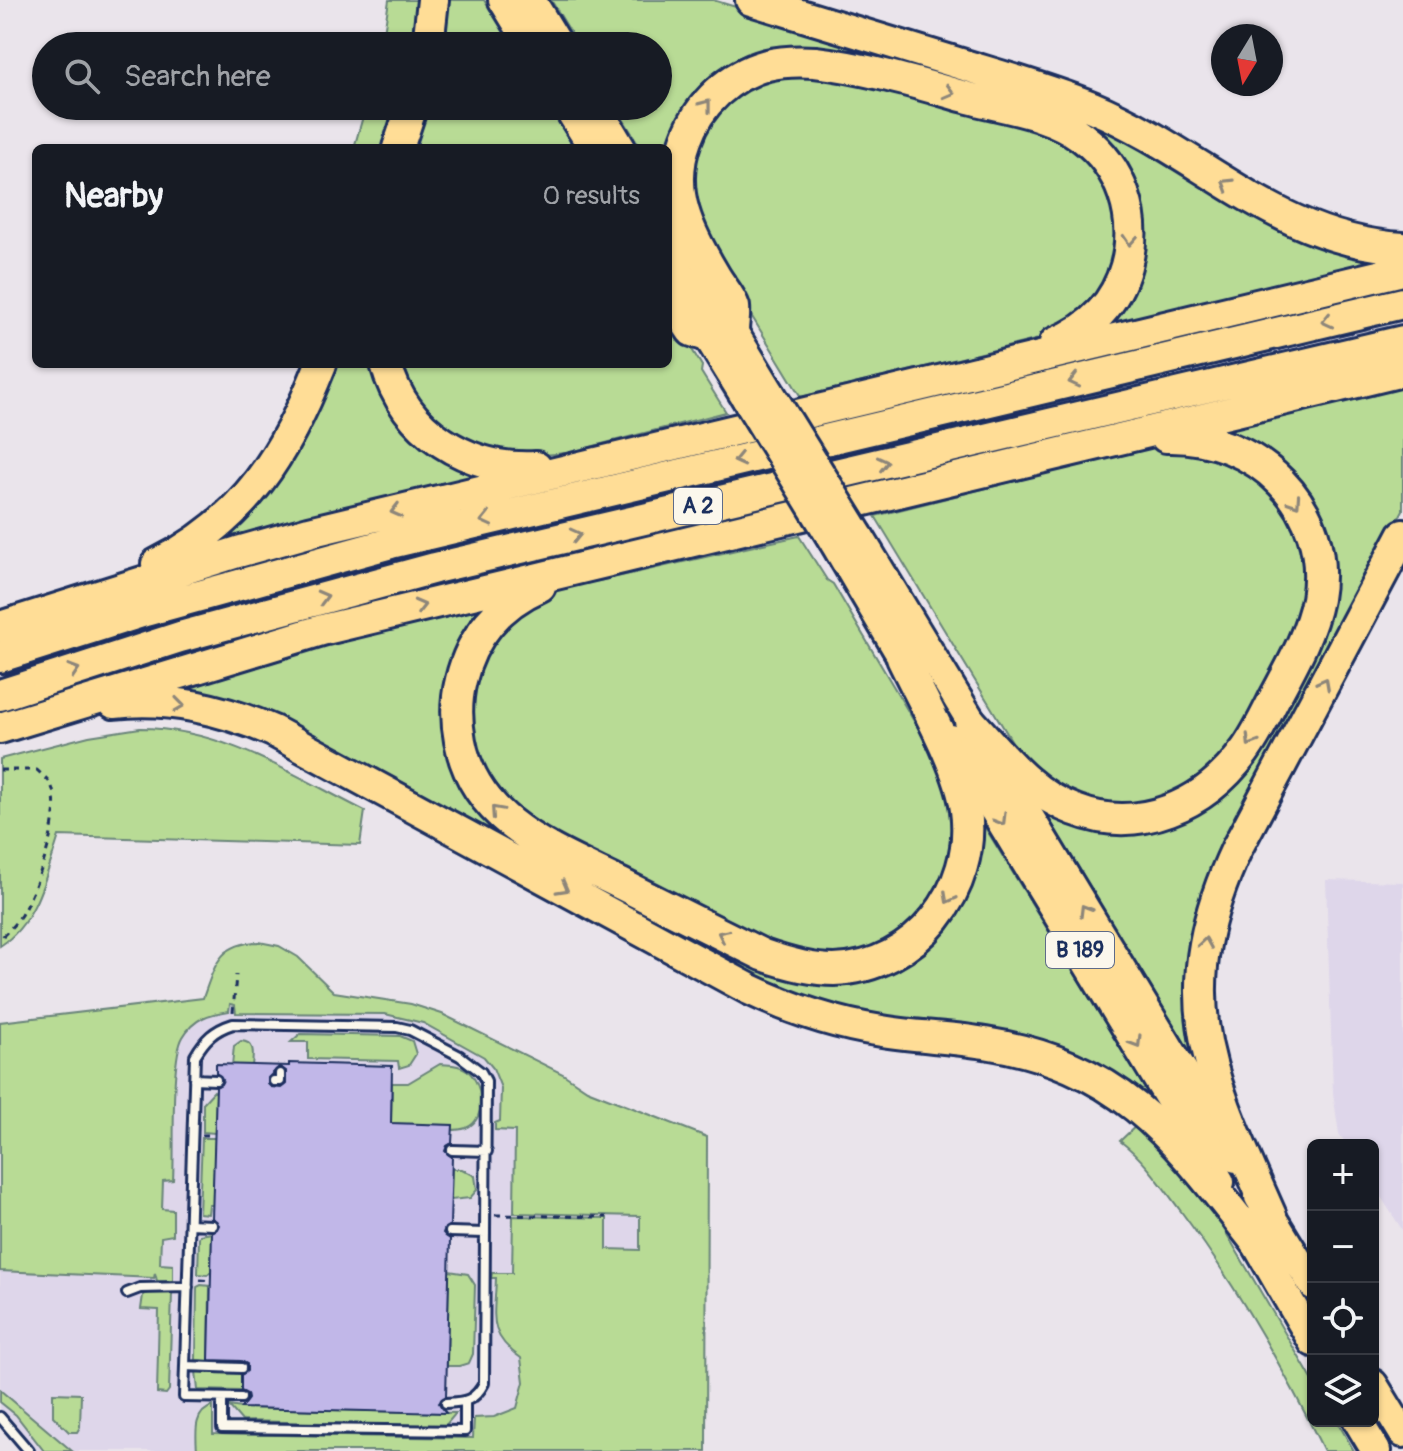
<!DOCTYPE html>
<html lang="en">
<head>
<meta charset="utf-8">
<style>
  :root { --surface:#171b24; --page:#20242c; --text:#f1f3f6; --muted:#9ea1a6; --line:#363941 }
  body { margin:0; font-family:Pangolin,sans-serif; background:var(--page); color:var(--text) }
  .controls { position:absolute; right:24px; bottom:24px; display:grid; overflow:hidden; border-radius:12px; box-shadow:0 2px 6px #0004 }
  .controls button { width:72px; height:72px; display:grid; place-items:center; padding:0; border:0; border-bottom:2px solid var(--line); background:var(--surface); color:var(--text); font:40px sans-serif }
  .compass { position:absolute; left:1211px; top:24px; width:72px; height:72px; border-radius:50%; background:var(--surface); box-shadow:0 2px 6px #0004; rotate:190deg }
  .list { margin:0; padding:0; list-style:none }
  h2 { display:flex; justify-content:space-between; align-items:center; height:104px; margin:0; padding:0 32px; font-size:34px }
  h2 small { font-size:26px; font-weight:400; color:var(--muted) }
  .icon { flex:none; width:44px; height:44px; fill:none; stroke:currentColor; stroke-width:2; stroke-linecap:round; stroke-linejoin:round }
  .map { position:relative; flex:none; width:1403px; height:1451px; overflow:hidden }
  .search { position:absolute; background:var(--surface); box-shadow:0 2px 6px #0004; left:32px; top:32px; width:640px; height:88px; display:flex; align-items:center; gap:20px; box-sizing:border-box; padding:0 28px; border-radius:44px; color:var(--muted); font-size:30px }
  .panel { position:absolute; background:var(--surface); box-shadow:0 2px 6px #0004; left:32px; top:144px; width:640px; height:224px; border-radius:12px }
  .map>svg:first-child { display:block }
</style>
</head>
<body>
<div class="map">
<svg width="1403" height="1451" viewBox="0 0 1403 1451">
  <rect width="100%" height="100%" fill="#eae4eb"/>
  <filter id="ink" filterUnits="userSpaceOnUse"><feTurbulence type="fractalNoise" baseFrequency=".0125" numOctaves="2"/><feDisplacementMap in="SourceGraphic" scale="16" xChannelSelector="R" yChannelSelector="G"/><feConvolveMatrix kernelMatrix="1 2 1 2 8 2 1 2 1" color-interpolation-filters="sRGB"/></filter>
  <g filter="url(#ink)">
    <path fill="#ded6ea" d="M1326,880l77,2v349l-30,-46v-40h-26l-8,-11 -6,-41z
      M259,942l20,4 19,11 36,35 77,12 31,10 121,60 24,16 120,47 -1,314h-687l-19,-25v-404l203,-24 13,-35 13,-15 14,-5z"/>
    <path fill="#b8db95" stroke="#6a857a" stroke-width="2" d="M389,0h38l-5,46h-40z
      M442,0h42l28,46h-75z
      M551,0h162l360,110 228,128 31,13 65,8 -312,80 44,-52 -25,-145 -323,-91 -113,108v-11h-27l-26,-42h43v-60h-79z
      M823,74l233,61 35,28 22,35 9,41 -18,55 -45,38 -20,7 -238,58 -97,-159 -15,-72 25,-56 54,-34z
      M366,106h39l-14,42h-37z
      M421,106h128l25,42h-168z
      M668,310l34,56 -1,6 25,40 -159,41 -59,5 -73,-32 -39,-62h272z
      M332,364h43l116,110 -302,82z
      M1403,382v128l-160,305 -48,245 -156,-258 21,13 154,-13 18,-14 12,-13 86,-222 -120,-123z
      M1158,445l53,2 64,43 30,59 1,56 -76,153 -79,50 -78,-9 -51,-41 -147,-242z
      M799,536l28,44 6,4 105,178 15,38 2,59 -36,65 -64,34 -70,-5 -234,-113 -64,-53 -22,-75 27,-80 68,-47 39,-4z
      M504,593l-26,23 -16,168 298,181 139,-3 79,-146 175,285 -382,-115 -491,-265 -128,-30z
      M140,728c83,0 153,47 225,83l-5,34 -301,-9c-13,39 -22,86 -59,110v-187l89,-23z
      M259,942l20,4 19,11 36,35 77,12 31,10 121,60 24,16 120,47 -1,314h-509c-1,-18 -4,-39 16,-45v28l260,4 1,-20 20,-1 23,-9 7,-26 -3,-24c-35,-24 -26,-42 -25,-80h-5l1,-5h20l1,-57 94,2v31l33,1v-34l-126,-3 1,-82 -20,-1v-7l5,-2 1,-33 -8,-20 -9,-11 -61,-34 -38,-9 -149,-1 -1,-8 -5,-1 -1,7c-20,3 -35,7 -46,26 -13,22 -8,113 -10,143l-10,1 -1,28 11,1v25l-12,2 -1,27 13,1v16h-16l-2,-8 -1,5 -154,-7v-249l203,-24c12,-33 16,-55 56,-56z
      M300,1034l100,2 12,5 4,13 -7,11 -10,3 -1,-7 -90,-2v-17h-17z
      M241,1041c15,1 12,14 11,25h-20l2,-20z
      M440,1064c8,1 18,0 25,5 17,10 24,50 1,59 -17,6 -56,-3 -75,-5l1,-40h16z
      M214,1091l2,2 -1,40 -12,-1v-29z
      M1140,1122l68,80 105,179v40h24l17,30h-30c-41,-84 -88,-166 -144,-241 -18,-24 -36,-51 -60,-69z
      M202,1138h13l-2,67h-4l-1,9 -9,-1z
      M452,1169h10l13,7 2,14 -7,8 -19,2z
      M212,1233l-1,39 -4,3 -9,-1 1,-36 1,-3z
      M449,1271l19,3 7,11 -2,69 -4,9 -10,3h-12z
      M201,1285l9,1 -1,75 -13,-1 1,-73z
      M151,1292l21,1 -3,97 -3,4 -9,-1 2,-83 -18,-1 2,-14z
      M196,1371l45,1v19l-43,-1z
      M0,1390l72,61h-28l-28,-36 -16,-13z
      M53,1393l28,1 -1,33 -3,5h-8l-16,-16z
      M229,1406l12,2 215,5 -11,13 -203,-5z"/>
    <path fill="#c1b7e8" stroke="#1b2f5e" stroke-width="2" fill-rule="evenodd" d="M289,1063l103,3 -1,57 62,2 -1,18 -5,3 -2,5 7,6 -2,68 -5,3 -2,5 7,6 -4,157 -7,7 7,10 -205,-5 7,-9 -1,-5 -6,-3v-16l6,-4v-7l-6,-3 -32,-1 3,-128 5,-3 2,-4 -7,-7 4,-131 5,-3 2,-4 -7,-7v-9l73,2zM279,1067l7,4v13l-5,4 -10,-1 -3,-3v-6z"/>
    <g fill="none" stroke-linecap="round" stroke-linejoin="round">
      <g stroke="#1b2f5e" stroke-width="14">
        <path id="service" d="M194,1079l22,1
          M274,1081h6v-7
          M452,1150l35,1
          M190,1224l22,1
          M450,1232l35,1
          M127,1293l13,-5 48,-1
          M185,1366l56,2
          M222,1398v30l243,3v-29
          M241,1398l-57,-1 11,-341c10,-17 19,-26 38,-32l164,3 13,3 50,26 21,16 5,9 -2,302c-9,18 -19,19 -38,20
          M0,1417l29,34"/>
      </g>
      <g stroke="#1b2f5e" stroke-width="34">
        <path id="trunk" d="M503,0l28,46
          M531,0l28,46
          M567,106l26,42
          M596,106l25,42
          M668,224l103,170
          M668,272l79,128
          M859,536l377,622
          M834,542l79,134
          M951,739l269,443
          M1259,1197l54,88
          M1243,1221l70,121
          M1373,1384l30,49
          M1358,1421l18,30"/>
      </g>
      <g stroke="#1b2f5e" stroke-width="36">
        <path id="motorway" d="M751,0c66,20 131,40 197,60 48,15 97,28 144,47 110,46 185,134 311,141
          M428,46l5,-46
          M398,148l14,-42
          M668,295l24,36 15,5
          M733,331c0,-7 2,-17 1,-24 -3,-10 -14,-22 -19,-31 -26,-43 -48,-85 -29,-136 13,-37 44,-65 81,-75 16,-4 33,-4 48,-3 52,6 104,22 154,36 37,10 82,15 113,39 40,30 57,81 44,129 -10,37 -36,63 -71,77
          M386,364c18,68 83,107 150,103
          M157,564c89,-44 129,-111 164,-200
          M540,586c-41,18 -69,51 -79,94 -5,20 -5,40 -1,61 15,82 94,110 161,143 47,24 94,47 142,71 23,8 47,15 71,15 82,-2 143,-81 132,-160 -6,-45 -44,-110 -64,-152
          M0,627l238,-75 71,-20 1094,-262
          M0,657l145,-46 246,-68 1012,-240
          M0,695l180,-58 255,-69 968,-227
          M114,703c54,-7 111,7 159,28l476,258c42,20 87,35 133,42 35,6 69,6 103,12 139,22 191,97 271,199
          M970,721c31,33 60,73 105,89 64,25 130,-5 169,-58 12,-16 21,-35 30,-53 17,-32 36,-64 43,-100 16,-92 -61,-165 -151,-162
          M0,728l322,-98 1081,-259
          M1271,1216c-61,-139 -104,-219 -34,-368l166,-313"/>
      </g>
      <path stroke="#1b2f5e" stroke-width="3" stroke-dasharray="6 6" stroke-linecap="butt" d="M0,770h37c4,4 10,8 13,13 16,26 -14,108 -29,132 -6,9 -14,17 -21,24
        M233,1012l3,-37
        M202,1135h13
        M495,1215l112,2
        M200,1280l11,1"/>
      <use href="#service" stroke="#fbf7ec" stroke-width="8"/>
      <use href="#trunk" stroke="#ffdd96" stroke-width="28"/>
      <use href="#motorway" stroke="#ffdd96" stroke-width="30"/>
      <g stroke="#1b2f5e" stroke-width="34" stroke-linecap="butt">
        <path id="trunk-bridge" d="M771,394l88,142
          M747,400l87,142"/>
      </g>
      <use href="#trunk-bridge" stroke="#ffdd96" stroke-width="28"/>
    </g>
    <defs><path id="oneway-chevron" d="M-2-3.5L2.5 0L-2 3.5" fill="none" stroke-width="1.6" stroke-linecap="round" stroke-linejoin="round" transform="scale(2)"/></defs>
    <g stroke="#8d867a">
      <use href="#oneway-chevron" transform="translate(949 92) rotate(15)"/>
      <use href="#oneway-chevron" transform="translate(706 105) rotate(-52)"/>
      <use href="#oneway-chevron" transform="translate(1227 184) rotate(-148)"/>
      <use href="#oneway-chevron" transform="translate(1130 240) rotate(94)"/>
      <use href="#oneway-chevron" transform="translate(1327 321) rotate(167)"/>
      <use href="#oneway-chevron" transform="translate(1074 381) rotate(167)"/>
      <use href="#oneway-chevron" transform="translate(739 460) rotate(167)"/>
      <use href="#oneway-chevron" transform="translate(883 463) rotate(-13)"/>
      <use href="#oneway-chevron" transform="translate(1295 502) rotate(56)"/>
      <use href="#oneway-chevron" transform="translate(396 511) rotate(166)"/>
      <use href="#oneway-chevron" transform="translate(486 520) rotate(167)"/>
      <use href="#oneway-chevron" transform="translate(576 535) rotate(-13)"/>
      <use href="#oneway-chevron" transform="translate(323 597) rotate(-15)"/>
      <use href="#oneway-chevron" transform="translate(420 606) rotate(-14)"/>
      <use href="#oneway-chevron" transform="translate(74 670) rotate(-18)"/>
      <use href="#oneway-chevron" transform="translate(1324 683) rotate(-62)"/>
      <use href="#oneway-chevron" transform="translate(179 705) rotate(8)"/>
      <use href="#oneway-chevron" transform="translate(1251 741) rotate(122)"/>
      <use href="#oneway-chevron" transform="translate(496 811) rotate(-132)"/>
      <use href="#oneway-chevron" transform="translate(1001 820) rotate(59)"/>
      <use href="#oneway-chevron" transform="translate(563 888) rotate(29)"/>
      <use href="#oneway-chevron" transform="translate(949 898) rotate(118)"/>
      <use href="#oneway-chevron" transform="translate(1085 910) rotate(-121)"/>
      <use href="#oneway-chevron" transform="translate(723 935) rotate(-154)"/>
      <use href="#oneway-chevron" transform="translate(1205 943) rotate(-81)"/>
      <use href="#oneway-chevron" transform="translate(1136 1042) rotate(59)"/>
    </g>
  </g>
  <g text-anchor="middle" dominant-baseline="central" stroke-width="6" stroke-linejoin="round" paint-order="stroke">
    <g fill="#fbf7ec" stroke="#5e6b89" stroke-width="2">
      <rect x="674" y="488" width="48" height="36" rx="6"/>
      <rect x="1046" y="932" width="68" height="36" rx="6"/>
    </g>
    <g font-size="22" font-weight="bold" fill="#1b2f5e">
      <text x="698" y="506">A 2</text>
      <text x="1080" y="950">B 189</text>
    </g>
  </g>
</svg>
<div class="controls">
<button>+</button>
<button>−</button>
<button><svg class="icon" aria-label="locate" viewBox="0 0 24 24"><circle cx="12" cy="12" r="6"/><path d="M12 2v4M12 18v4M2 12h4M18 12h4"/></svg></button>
<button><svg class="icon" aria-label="layers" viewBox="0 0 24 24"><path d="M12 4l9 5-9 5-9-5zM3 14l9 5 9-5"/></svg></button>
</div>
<svg class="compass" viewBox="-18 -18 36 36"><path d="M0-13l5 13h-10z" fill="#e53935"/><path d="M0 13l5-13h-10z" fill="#9ea1a6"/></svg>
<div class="search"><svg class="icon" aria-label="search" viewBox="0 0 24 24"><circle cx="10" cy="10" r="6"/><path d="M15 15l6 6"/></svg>Search here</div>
<section class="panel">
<h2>Nearby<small>0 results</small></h2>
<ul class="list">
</ul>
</section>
</div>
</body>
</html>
